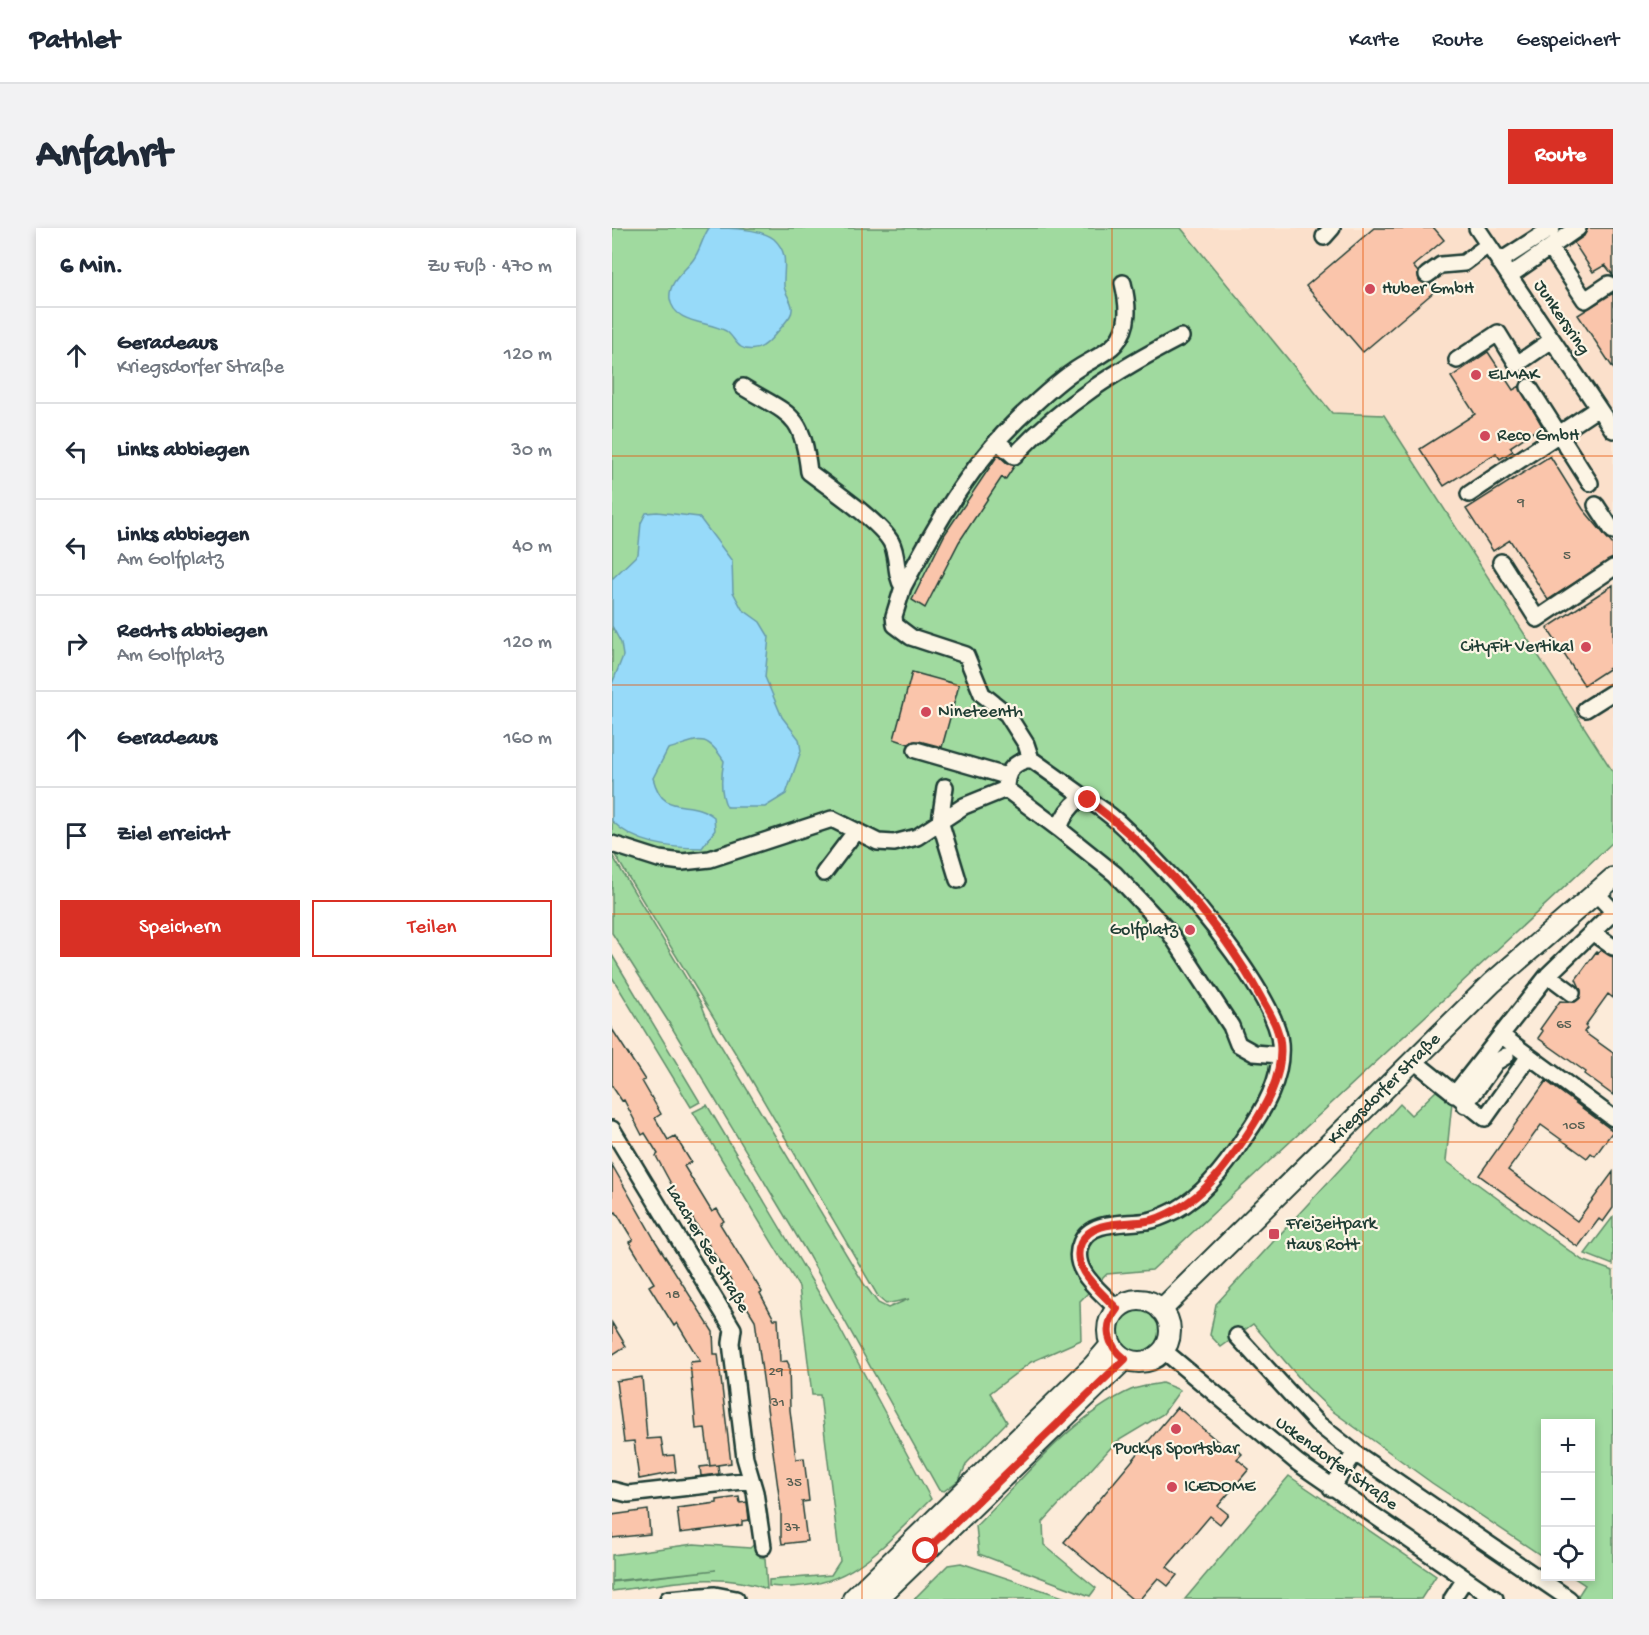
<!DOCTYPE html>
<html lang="de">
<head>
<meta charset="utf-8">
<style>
  :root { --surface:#fff; --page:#f2f2f3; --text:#1f2937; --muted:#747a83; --line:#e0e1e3; --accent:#d93025 }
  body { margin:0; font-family:"Gochi Hand",sans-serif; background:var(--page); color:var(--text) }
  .controls { position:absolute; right:18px; bottom:18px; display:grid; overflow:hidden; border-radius:0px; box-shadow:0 3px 9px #0003 }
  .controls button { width:54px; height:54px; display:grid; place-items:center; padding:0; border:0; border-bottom:2px solid var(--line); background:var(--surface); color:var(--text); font:30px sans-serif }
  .stop { position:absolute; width:18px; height:18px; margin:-14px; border:4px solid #d93025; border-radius:50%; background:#fff }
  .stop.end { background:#d93025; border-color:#fff; box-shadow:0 2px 6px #0008 }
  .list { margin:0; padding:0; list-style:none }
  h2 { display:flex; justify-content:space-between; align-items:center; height:78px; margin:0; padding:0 24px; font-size:26px }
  h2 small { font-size:20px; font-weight:400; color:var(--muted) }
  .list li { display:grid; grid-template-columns:39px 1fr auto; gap:18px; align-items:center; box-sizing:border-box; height:96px; padding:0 24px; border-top:2px solid var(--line) }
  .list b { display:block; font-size:22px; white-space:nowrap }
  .list p { margin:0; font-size:20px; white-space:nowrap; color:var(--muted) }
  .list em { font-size:20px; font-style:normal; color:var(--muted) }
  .actions { display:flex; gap:12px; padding:18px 24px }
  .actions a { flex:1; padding:14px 0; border:2px solid var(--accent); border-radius:0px; text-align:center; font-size:21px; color:var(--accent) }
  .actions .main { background:var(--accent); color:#fff }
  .icon { flex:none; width:33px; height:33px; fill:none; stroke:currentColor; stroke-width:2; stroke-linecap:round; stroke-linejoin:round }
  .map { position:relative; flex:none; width:1001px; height:1371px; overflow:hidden; border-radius:0px }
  header { display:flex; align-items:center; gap:36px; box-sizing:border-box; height:84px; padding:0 30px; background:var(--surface); border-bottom:2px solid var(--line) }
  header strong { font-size:28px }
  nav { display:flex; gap:33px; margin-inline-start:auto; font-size:21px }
  .intro { display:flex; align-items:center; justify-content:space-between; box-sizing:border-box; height:144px; padding:0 36px }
  h1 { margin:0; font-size:42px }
  .button { padding:15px 27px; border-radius:0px; background:var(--accent); color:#fff; font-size:21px; font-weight:700 }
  main { display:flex; gap:36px; padding:0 36px }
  aside { flex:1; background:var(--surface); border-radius:0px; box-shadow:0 3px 9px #0003 }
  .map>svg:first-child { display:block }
</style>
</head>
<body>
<header>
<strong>Pathlet</strong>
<nav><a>Karte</a><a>Route</a><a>Gespeichert</a></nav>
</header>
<div class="intro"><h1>Anfahrt</h1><a class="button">Route</a></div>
<main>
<aside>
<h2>6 Min.<small>Zu Fuß · 470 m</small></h2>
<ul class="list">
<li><svg class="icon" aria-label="ahead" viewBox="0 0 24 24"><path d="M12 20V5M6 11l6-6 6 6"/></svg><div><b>Geradeaus</b><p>Kriegsdorfer Straße</p></div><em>120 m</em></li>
<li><svg class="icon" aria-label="left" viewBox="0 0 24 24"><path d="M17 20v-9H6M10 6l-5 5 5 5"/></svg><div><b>Links abbiegen</b></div><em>30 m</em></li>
<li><svg class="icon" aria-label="left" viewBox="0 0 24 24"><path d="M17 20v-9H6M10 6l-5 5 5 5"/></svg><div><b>Links abbiegen</b><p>Am Golfplatz</p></div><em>40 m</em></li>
<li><svg class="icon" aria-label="right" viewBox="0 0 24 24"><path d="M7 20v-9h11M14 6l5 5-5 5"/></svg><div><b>Rechts abbiegen</b><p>Am Golfplatz</p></div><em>120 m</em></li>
<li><svg class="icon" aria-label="ahead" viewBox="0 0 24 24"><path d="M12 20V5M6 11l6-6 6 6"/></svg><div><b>Geradeaus</b></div><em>160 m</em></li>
<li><svg class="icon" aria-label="arrive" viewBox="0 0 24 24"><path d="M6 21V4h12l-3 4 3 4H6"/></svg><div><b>Ziel erreicht</b></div></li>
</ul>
<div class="actions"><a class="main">Speichern</a><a>Teilen</a></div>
</aside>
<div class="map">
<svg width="1001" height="1371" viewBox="0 0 1001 1371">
  <rect width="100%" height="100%" fill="#fcebd9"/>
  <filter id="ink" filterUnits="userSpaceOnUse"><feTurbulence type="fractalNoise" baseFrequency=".0167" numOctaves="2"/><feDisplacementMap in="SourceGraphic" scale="12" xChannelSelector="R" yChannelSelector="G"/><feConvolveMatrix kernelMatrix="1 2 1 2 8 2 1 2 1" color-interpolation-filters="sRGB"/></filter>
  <g filter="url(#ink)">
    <path fill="#fbe0cb" d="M569,0h432v544l-229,-357 -52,-2z"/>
    <path fill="#a0da9f" stroke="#608c6a" stroke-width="1.5" d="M0,0h569l151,185 52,2 229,357v70l-461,428 -45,4 -27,27 1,39 -50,22 -41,31 17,29 -40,41 -8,17 -15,11 -5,-1 -132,-237 -139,-232 -56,-88v-78l89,148 11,28 152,253 14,19 10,5 21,-9 -23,5 -7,-6 -131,-224 -136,-224z
      M0,727l88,147 -9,5 -79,-130z
      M824,863l16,11 -6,59 136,99 31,11v328h-37l9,-14 -12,-8 17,-1v-152h-45v134l-113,-75 -101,-73 -24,-23 -54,-63 -32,23 -11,-12 6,-31 184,-200 11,11z
      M95,877l131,220 93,174c-51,50 -84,95 -162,87v-6l62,-5 9,-14 -20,-166h-8l-13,-108 -106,-175z
      M1001,989v48l-28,-11z
      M505 1103a22 22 0 1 1 44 0a22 22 0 1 1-44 0Z
      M550,1155l18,7 -17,24 -47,28 -73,80 1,23 52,43 -6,8 -111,-42 -3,-28c46,-46 95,-109 155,-136 10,-4 21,-5 31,-7z
      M677,1248l147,100 -15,23h-236z
      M146,1313l2,16 5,1 2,31c-50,-19 -103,-4 -155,2v-9l104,-12 -104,11v-26l82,-11 56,4z
      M349,1335l108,36h-155l34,-34z"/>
    <path fill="#97daf9" stroke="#679baa" stroke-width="1.5" d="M97,0c18,0 52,0 65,11 16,15 9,29 10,47 1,10 13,19 6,30 -4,6 -20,26 -27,30 -6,4 -16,5 -22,1 -6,-4 -9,-12 -15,-16 -18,-10 -52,-7 -56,-32 -2,-17 14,-27 23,-39 7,-9 9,-22 16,-32z
      M45,284l42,5 33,44 1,31 9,17 18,13 9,15 -4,40 17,40 17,22 2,12 -15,43 -21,13h-38c-7,-13 -6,-31 -3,-46 -20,-31 -26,-20 -56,-12l-15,29c11,42 36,18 61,39l1,13 -13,18c-32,0 -67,-4 -90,-27v-137l11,-28 -2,-13 -9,-17v-47l26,-25 3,-31 5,-10z"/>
    <path fill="#fac5ab" stroke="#1f3d34" stroke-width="1.5" d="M762,0h60l10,12 -31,26 5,6 1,9 10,3 6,7 -72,61 -57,-66z
      M976,0h25v47l-8,-10 -12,7 -19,-29 10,-7z
      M1001,65v75l-35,-53z
      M876,124l25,38 7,-4 22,40 -32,21 3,4 -13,8 -4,-6 -52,33 -24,-37 55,-35 -24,-37z
      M386,227l10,9 7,1 -10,15 -3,-3 -43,65 -34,66 -13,-8 33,-66z
      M938,228l33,53 30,36v13l-65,42 -38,-60 -17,11 -27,-42z
      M1001,357v81l-29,19 -37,-57z
      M300,444l47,13 -17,62 -23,-6 -10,3 -15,-5z
      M989,722l12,7v41l-5,-4 -23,32 2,2 -3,4 29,21v42l-29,-21 2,-2 -48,-34 5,-7 -3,-2 20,-28 15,1 5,-4 1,-8 -5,-11 20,-27 2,1z
      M0,801l33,51 -3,1 19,33 -6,4 13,22 7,-4 16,26 -7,4 28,46 5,-3 7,12 -4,3 42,68 -2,1 14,26h4l2,43 7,-1 2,4 1,45 6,49 8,-1 5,43 -7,1 5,39 -25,3 -1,-7v-27l-26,-190 -85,-138 -14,-26 2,-2 -13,-21 -3,2 -18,-35 -2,1 -10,-15z
      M934,853l67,50 -18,25 -4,-3 -4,5 -46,-33 -33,45 69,51 36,-49v36l-10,14 -4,-3 -21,28 -99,-72z
      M0,937l44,77 57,90 1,22h4l13,109 -13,2 1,9 -18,2 -1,-9 18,-2 -8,1 -5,-38 -9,1 -6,-67 10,-1 -23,-38 -3,3 -25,-40 5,-3 -25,-41 4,-2 -17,-28 -4,2z
      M0,1095l14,23 -14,9z
      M30,1149l5,62 14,-1 3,18 10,-1 2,17 -37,7 -5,-38 -10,1 -8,-61z
      M565,1179l51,43 4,-4 5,3 5,5 -5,5 12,10 -31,37 10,8 -8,10 -10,-8 -43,51 10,8 -9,11 -10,-8 -18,21h-8l-68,-57z
      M127,1269l1,6 7,-1 2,18 -7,1v4l-62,8 -3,-25 40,-5v-3z
      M36,1282l2,24 -38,4v-23z"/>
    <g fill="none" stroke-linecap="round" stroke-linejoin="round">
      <g stroke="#1f3d34" stroke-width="20">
        <path id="minor" d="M865,0l136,202
          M712,9l8,-9
          M939,21l34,51 24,-16
          M887,34l53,-34
          M815,47l14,-10 23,-2 24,-18
          M897,48l69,-48
          M845,132l41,-27 19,31 35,-24
          M131,159c48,29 59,25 66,85 21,16 70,49 82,70 8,15 3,31 12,45l-9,29 1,9 16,12 55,18 16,39 25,20 19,30 5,15
          M917,159l61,96
          M385,213l17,15c50,-53 103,-86 167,-119
          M857,266l129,-86
          M984,277l17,26
          M889,334l36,57 76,-51
          M291,359c35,-66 71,-130 129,-181 13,-12 27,-25 42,-35 12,-9 31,-16 41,-27 16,-18 13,-40 8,-61
          M974,481l27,-17
          M304,522l90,26
          M333,559l-5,34 18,59
          M447,601l-53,-40c0,-18 7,-27 25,-30l56,40
          M0,616l47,15 23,3 28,-3 122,-40 46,23 16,1 23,-6 47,-31 42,-17
          M212,645l31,-41
          M984,665l17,18
          M980,704l21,15
          M936,747l24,18
          M889,807l28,21
          M802,833l71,57 44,-62 84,62
          M842,867l94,-120 60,-58
          M853,877l31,-43 10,-6
          M0,901l121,200 -2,14 14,115 10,34 8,55
          M505,1081c-16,-18 -48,-39 -36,-66 10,-24 45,-18 66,-22 9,-1 21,-7 29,-11 29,-16 51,-45 68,-72 20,-28 39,-60 36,-95 -3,-42 -83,-141 -114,-172 -18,-18 -62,-70 -86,-72 -11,8 -17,17 -21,30l56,45 55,59 61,93 7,18 16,9 26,2
          M625,1108l80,87 38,30 214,146
          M551,1122l135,113 197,136
          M719,1260l24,-35
          M0,1262l16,4 123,-14
          M56,1371l47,-4 21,4
          M840,1371l13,-20"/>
      </g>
      <g stroke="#1f3d34" stroke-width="24">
        <g id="major">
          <circle cx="527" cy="1103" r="31"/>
          <path id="s1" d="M549,1082l331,-327 121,-105"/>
          <path d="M241,1371l240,-233 18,-21"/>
          <path d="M265,1371l248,-240"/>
        </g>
      </g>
      <use href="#minor" stroke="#fcf5e5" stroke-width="15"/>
      <use href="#major" stroke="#fcf5e5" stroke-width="20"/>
    </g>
  </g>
  <g fill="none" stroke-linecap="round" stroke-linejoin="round" filter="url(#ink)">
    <path stroke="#d93025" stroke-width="8" d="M314,1323l199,-192c-18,-14 -22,-32 -8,-50 -16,-18 -48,-40 -36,-66 11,-24 46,-18 66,-22 9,-1 21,-7 30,-12 29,-15 50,-45 68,-71 19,-29 39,-61 35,-96 -2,-17 -12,-31 -20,-46 -41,-75 -104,-145 -172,-196"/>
  </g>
  <path fill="none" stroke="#e8590c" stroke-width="1.5" stroke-opacity="0.55" d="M250,0v1371M500,0v1371M751,0v1371M0,228h1001M0,457h1001M0,686h1001M0,914h1001M0,1142h1001"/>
  <g fill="#d1495b" stroke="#fcf5e5" stroke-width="2">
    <circle cx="758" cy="61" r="6"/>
    <circle cx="864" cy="147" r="6"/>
    <circle cx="873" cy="208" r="6"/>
    <circle cx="974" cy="419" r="6"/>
    <circle cx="314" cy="484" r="6"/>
    <circle cx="578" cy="702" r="6"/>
    <rect x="656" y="1000" width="12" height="12" rx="3"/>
    <circle cx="564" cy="1201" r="6"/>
    <circle cx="560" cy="1259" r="6"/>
  </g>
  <g text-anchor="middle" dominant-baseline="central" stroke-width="4.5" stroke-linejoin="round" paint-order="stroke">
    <g font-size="15" fill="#565f52">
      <text x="909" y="275">9</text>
      <text x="955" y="328">5</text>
      <text x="952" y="797">65</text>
      <text x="962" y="898">105</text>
      <text x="61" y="1067">18</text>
      <text x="164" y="1144">29</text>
      <text x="166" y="1175">31</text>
      <text x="182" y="1255">35</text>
      <text x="180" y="1300">37</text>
    </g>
    <g font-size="18" fill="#1f3d34" stroke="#fcf5e5" text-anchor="start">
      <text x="770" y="61">Huber GmbH</text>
      <text x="876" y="147">ELMAK</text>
      <text x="885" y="208">Reco GmbH</text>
      <text x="962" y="419" text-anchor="end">CityFit Vertikal</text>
      <text x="326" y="484">Nineteenth</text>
      <text x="566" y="702" text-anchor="end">Golfplatz</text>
      <text x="674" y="996">Freizeitpark<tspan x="674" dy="21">Haus Rott</tspan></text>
      <text x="564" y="1221" text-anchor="middle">Puckys Sportsbar</text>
      <text x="572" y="1259">ICEDOME</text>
    </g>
    <g font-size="18" fill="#1f3d34" stroke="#fcf5e5">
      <text transform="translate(949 90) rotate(56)">Junkersring</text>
      <text stroke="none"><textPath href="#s1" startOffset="314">Kriegsdorfer Straße</textPath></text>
      <text transform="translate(95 1021) rotate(59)">Laacher See Straße</text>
      <text transform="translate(724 1236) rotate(36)">Uckendorfer Straße</text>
    </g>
  </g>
</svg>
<div class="controls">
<button>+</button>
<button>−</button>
<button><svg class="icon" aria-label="locate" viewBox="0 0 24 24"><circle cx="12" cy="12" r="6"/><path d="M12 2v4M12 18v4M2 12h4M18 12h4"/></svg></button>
</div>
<div class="stop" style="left:314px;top:1323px"></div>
<div class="stop end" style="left:476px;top:572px"></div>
</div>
</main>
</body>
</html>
